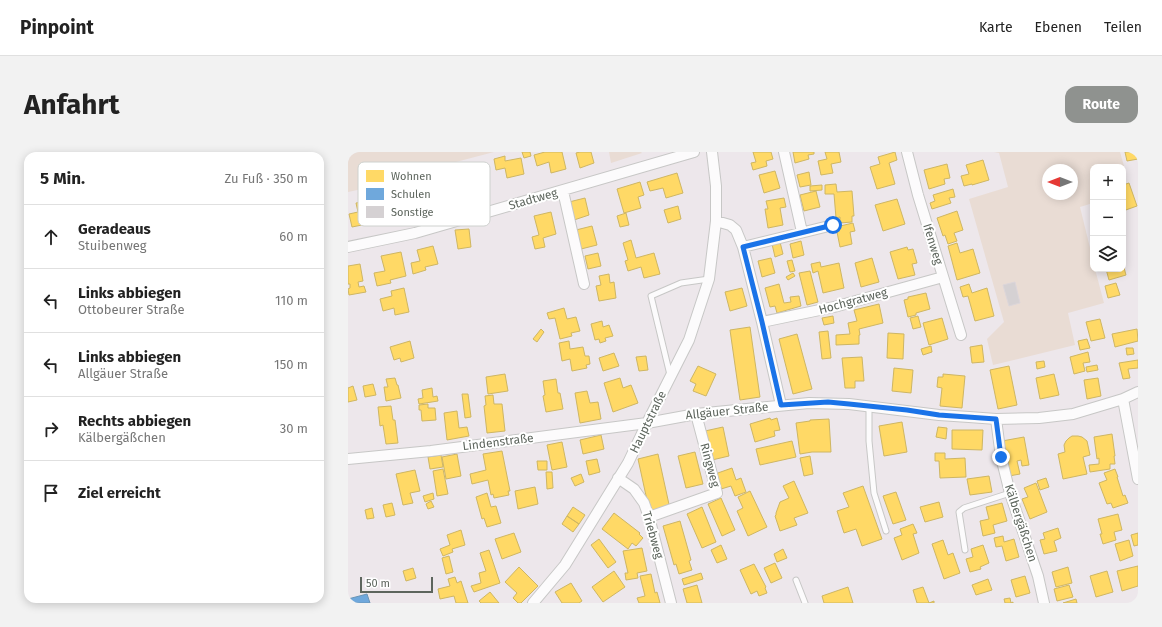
<!DOCTYPE html>
<html lang="de">
<head>
<meta charset="utf-8">
<style>
  :root { --surface:#fff; --page:#f2f2f2; --text:#222; --muted:#767676; --line:#e0e0e0; --accent:#8f928f }
  body { margin:0; font-family:"Fira Sans",sans-serif; background:var(--page); color:var(--text) }
  .controls { position:absolute; right:12px; top:12px; display:grid; overflow:hidden; border-radius:8px; box-shadow:0 2px 10px #0003 }
  .controls button { width:36px; height:36px; display:grid; place-items:center; padding:0; border:0; border-bottom:1px solid var(--line); background:var(--surface); color:var(--text); font:20px sans-serif }
  .compass { position:absolute; left:694px; top:12px; width:36px; height:36px; border-radius:50%; background:var(--surface); box-shadow:0 2px 10px #0003; rotate:270deg }
  .scale { position:absolute; left:12px; bottom:10px; width:73px; box-sizing:border-box; padding-left:4px; border:2px solid #5d655d; border-top:0; font-size:11px; line-height:14px; white-space:nowrap; color:#5d655d; -webkit-text-stroke:3px #fff; paint-order:stroke }
  .stop { position:absolute; width:12px; height:12px; margin:-9px; border:3px solid #1a73e8; border-radius:50%; background:#fff }
  .stop.end { background:#1a73e8; border-color:#fff; box-shadow:0 1px 4px #0008 }
  .list { margin:0; padding:0; list-style:none }
  h2 { display:flex; justify-content:space-between; align-items:center; height:52px; margin:0; padding:0 16px; font-size:17px }
  h2 small { font-size:13px; font-weight:400; color:var(--muted) }
  .list li { display:grid; grid-template-columns:26px 1fr auto; gap:12px; align-items:center; box-sizing:border-box; height:64px; padding:0 16px; border-top:1px solid var(--line) }
  .list b { display:block; font-size:15px; white-space:nowrap }
  .list p { margin:0; font-size:13px; white-space:nowrap; color:var(--muted) }
  .list em { font-size:13px; font-style:normal; color:var(--muted) }
  .icon { flex:none; width:22px; height:22px; fill:none; stroke:currentColor; stroke-width:2; stroke-linecap:round; stroke-linejoin:round }
  .map { position:relative; flex:none; width:790px; height:451px; overflow:hidden; border-radius:12px }
  header { display:flex; align-items:center; gap:24px; box-sizing:border-box; height:56px; padding:0 20px; background:var(--surface); border-bottom:1px solid var(--line) }
  header strong { font-size:19px }
  nav { display:flex; gap:22px; margin-inline-start:auto; font-size:14px }
  .intro { display:flex; align-items:center; justify-content:space-between; box-sizing:border-box; height:96px; padding:0 24px }
  h1 { margin:0; font-size:28px }
  .button { padding:10px 18px; border-radius:12px; background:var(--accent); color:#fff; font-size:14px; font-weight:700 }
  main { display:flex; gap:24px; padding:0 24px }
  aside { flex:1; background:var(--surface); border-radius:12px; box-shadow:0 2px 10px #0003 }
  .map>svg:first-child { display:block }
</style>
</head>
<body>
<header>
<strong>Pinpoint</strong>
<nav><a>Karte</a><a>Ebenen</a><a>Teilen</a></nav>
</header>
<div class="intro"><h1>Anfahrt</h1><a class="button">Route</a></div>
<main>
<aside>
<h2>5 Min.<small>Zu Fuß · 350 m</small></h2>
<ul class="list">
<li><svg class="icon" aria-label="ahead" viewBox="0 0 24 24"><path d="M12 20V5M6 11l6-6 6 6"/></svg><div><b>Geradeaus</b><p>Stuibenweg</p></div><em>60 m</em></li>
<li><svg class="icon" aria-label="left" viewBox="0 0 24 24"><path d="M17 20v-9H6M10 6l-5 5 5 5"/></svg><div><b>Links abbiegen</b><p>Ottobeurer Straße</p></div><em>110 m</em></li>
<li><svg class="icon" aria-label="left" viewBox="0 0 24 24"><path d="M17 20v-9H6M10 6l-5 5 5 5"/></svg><div><b>Links abbiegen</b><p>Allgäuer Straße</p></div><em>150 m</em></li>
<li><svg class="icon" aria-label="right" viewBox="0 0 24 24"><path d="M7 20v-9h11M14 6l5 5-5 5"/></svg><div><b>Rechts abbiegen</b><p>Kälbergäßchen</p></div><em>30 m</em></li>
<li><svg class="icon" aria-label="arrive" viewBox="0 0 24 24"><path d="M6 21V4h12l-3 4 3 4H6"/></svg><div><b>Ziel erreicht</b></div></li>
</ul>
</aside>
<div class="map">
<svg width="790" height="451" viewBox="0 0 790 451">
  <rect width="100%" height="100%" fill="#ede7eb"/>
  <path fill="#e9dcd4" fill-rule="evenodd" d="M0,0h146l-42,11 -71,22 -33,7z
    M261,0h32l1,1 -31,10z
    M646,0h126l6,21 -3,1v-7h-30v36l-13,4 13,53v9h2l9,34 -36,10 7,32 -82,20 -6,-26 17,-17 -35,-123 39,-12 -9,-34zM700,18h24v24h-24z"/>
  <path fill="#ffd966" stroke="#ceb663" d="M174,0h8l1,4 -7,2z
    M197,0h17l4,17 -15,4 -2,-11 -12,4 -3,-11z
    M232,0h11l3,11 -14,5 -4,-15z
    M405,0h18l2,7 -7,2 1,5 -14,4 -2,-7 5,-1z
    M445,0h21v2l-6,1 1,4 -14,4z
    M477,0h14l2,10 -10,2 2,9 -12,2 -3,-14 9,-2z
    M547,0l2,8 -8,3 6,21 -18,5 -7,-22 10,-3 -2,-7z
    M777,0h13v7l-11,2z
    M157,4v5l16,-3 3,16 -17,4 -2,-10 -9,2 -2,-11z
    M635,8l6,20 -17,5v-1l-8,2 -3,-10 8,-2 -3,-9z
    M599,12l3,14 -6,1 1,5 -16,5 -5,-19z
    M427,19l5,17 -16,5 -5,-18z
    M461,20l2,13 -11,2 -3,-12z
    M329,21l6,20 -17,5 -3,-10 -13,3 -3,-9z
    M292,30l4,13 -6,2 3,11 -17,5 -7,-24z
    M781,31l8,23 -14,5v-26z
    M488,32l1,8 15,-1 2,25h-2v6l-12,1v-6l-4,1 -2,-24h-9v-9z
    M474,33v5l-12,1v-5z
    M605,37l2,8 -6,1 2,5 -19,6 -2,-6 5,-2 -2,-6z
    M468,39l4,16 -16,4 -4,-16z
    M237,46l4,17 -15,5 -5,-18z
    M436,46l2,9 -6,1 3,17 -15,3 -3,-19h3l-2,-8z
    M549,47l8,25 -22,7 -8,-26z
    M24,48l5,22 -25,5 -3,-13 9,-2 -2,-9z
    M330,54l3,13 -13,4 -4,-13z
    M609,59l6,19 -9,3 3,8 -9,3 -3,-9 -2,1 -6,-18z
    M203,60l5,22 -13,4 2,9 -10,2 -3,-12 7,-2 -5,-19z
    M278,61l3,12 -9,2 -3,-11z
    M505,71l2,8 -5,1 2,12 -12,3 -4,-20z
    M244,74l5,19 -16,4 -5,-19z
    M121,77l2,18 -13,2 -3,-19z
    M283,88l5,18 18,-5 6,21 -16,4 -3,-11 -13,4 -3,-10 3,-1 -5,-17z
    M453,89l3,14 -11,3 -3,-14z
    M432,90l3,12 -8,3 -3,-13z
    M609,91l3,10 13,-4 7,24 -23,7 -9,-34z
    M85,94l5,18 -13,3 1,3 -13,4 -2,-11 9,-2 -3,-11z
    M559,95l1,3 5,-1 4,14 -5,1 3,11 -17,4 -8,-27z
    M53,100l5,24 -16,4 1,3 -14,3 -3,-13 11,-2 -4,-15z
    M250,101l3,13 -13,3 -3,-13z
    M423,106l4,15 -13,4 -4,-16z
    M524,106l7,24 -18,5 -6,-24z
    M444,108l3,11 -5,1 -3,-11z
    M472,110l1,5 18,-4 5,25 -21,5 -5,-22 -5,2 -2,-9z
    M12,112l3,17 -5,1 1,5 5,-1 2,6 -17,3 -1,-6 2,-1v-4h-2v-18z
    M775,112l3,11 -17,5 -3,-11h17z
    M462,119l8,31 -11,3 -8,-32z
    M445,121l2,3 -7,4 -2,-3z
    M261,122l1,9 4,-1 2,16 -17,3 -3,-15 5,-1 -2,-9z
    M768,131l4,12 -12,3 -3,-12z
    M431,132l5,19 7,-1 -1,-5 9,-1 2,10 -24,7 -2,-7 -5,1 -5,-19z
    M621,132l3,9 15,-5 7,28 -19,5 -7,-25 -5,1 -3,-10z
    M56,136l5,24 -14,3 -1,-7 -11,3 -3,-12 12,-3 -1,-5z
    M394,136l5,18 -17,5 -5,-19z
    M578,141l4,16 -14,4v2l-8,2 -4,-17 4,-1v-2z
    M531,152l4,19 -24,6 1,6h-1v9l-23,1v-10l14,-1 -2,-11 9,-2 -3,-11z
    M216,156l3,11 9,-2 4,14 -9,2 1,3 -12,3 -5,-21 -6,1 -2,-6z
    M485,164l1,7 -10,2 -2,-7z
    M570,164l3,11 -8,2 -3,-11z
    M594,166l6,21 -19,6 -6,-22z
    M752,167l5,19 -14,3 -5,-19z
    M254,169l1,6 6,-2 4,11 -8,2 1,3 -6,2 -1,-4 -4,1 -4,-16z
    M402,175l10,70 -20,3 -10,-70z
    M193,177l3,3 -7,10 -4,-3z
    M789,177l1,12 -23,6 -3,-13z
    M480,179l3,27 -9,1 -3,-27z
    M540,181l16,1 -1,25 -16,-1z
    M449,182l15,55 -19,5 -14,-55z
    M739,187l3,9 -10,2 -2,-9z
    M62,189l4,17 -13,4 -1,-4 -6,2 -4,-13z
    M221,189l1,8 13,-2 2,9h4l1,8 -4,1 1,3 -15,3 -2,-12 -8,2 -3,-18z
    M634,193l2,17 -12,1 -2,-16z
    M583,194l1,6 -9,3 -2,-6z
    M778,196h7l1,6 -7,1z
    M740,200l2,10 -7,1 2,8 -11,3 -4,-17z
    M266,201l5,13 -16,5 -4,-13z
    M298,204l2,14 -9,1 -3,-14z
    M514,205l2,24h-9v7h-10l-3,-30z
    M790,208v8l-10,1 2,9 -7,1 -4,-16z
    M696,209l1,6 -8,2 -1,-7z
    M749,213l1,5 -11,2 -1,-5z
    M350,214l18,8 -10,22 -13,-5 3,-7 -6,-3z
    M661,214l8,39 -19,4 -8,-39z
    M546,216l19,2 -2,23 -19,-2z
    M157,222l3,17 -20,3 -2,-17z
    M595,222l22,2 -3,32 -22,-2 2,-18 -5,-1 1,-10h5z
    M706,222l5,21 -19,4 -4,-21z
    M47,226l2,7h1l3,13 -15,3 -2,-14h4l-2,-8z
    M272,226l3,10 8,-3 7,18 -25,9 -9,-29z
    M750,226l3,18 -14,3 -3,-19z
    M208,227l2,14h2l3,16 -17,3 -3,-16 2,-1 -2,-14z
    M25,232l3,11 -11,2 -2,-11z
    M5,234l4,14 -9,2v-14z
    M84,236l1,9 4,-1 1,5 -19,3 -1,-5 5,-1 -1,-8z
    M239,239l3,12 8,-1 3,17 -21,4 -5,-30z
    M114,242h6l3,23 -6,1z
    M145,243l1,9h8l3,27 -18,2 -3,-27 2,-1 -1,-9z
    M80,252v4h7l1,12 -14,1 -1,-11h-2v-5z
    M43,254l2,14h2l3,23 -12,1 -3,-19 -3,1 -2,-19z
    M109,259l2,17 8,-1 2,9 -22,4 -3,-27z
    M422,266l1,2 6,-2 3,12 -6,1 1,5 -20,6 -5,-18z
    M481,267l2,33h-19l-12,2 -4,-31 14,-2v-1z
    M554,270l5,30 -23,4 -5,-30z
    M375,275l6,29 -17,4 -7,-29z
    M590,275l9,1 -1,11 -10,-2z
    M604,278h31l-1,20 -30,-1z
    M764,282l3,22h-1l1,8h-5v5l-20,3 -1,-7 10,-1v-6l-2,1 -3,-22z
    M253,283l3,14 -21,5 -3,-14z
    M724,284h6l4,1 5,4 3,14 -7,2 4,17 -24,5 -5,-25 7,-2 -1,-7 2,-4 3,-3z
    M676,285l5,28 -7,1 -1,-6 -4,1 3,13 -11,2 -7,-35z
    M444,289l4,16 -36,8 -4,-16z
    M214,290l5,25 -15,3 -5,-25z
    M154,299l8,40h-2l1,4 -15,3 -1,-4 -2,1 -3,-15 -16,4 -2,-10 16,-4 -3,-16z
    M347,300l8,32 -17,4 -8,-32z
    M587,301h10v6l20,-1 1,19 -26,1 -1,-17h-4z
    M109,302l4,22 -15,3 -4,-22z
    M310,302l12,55 -20,5 -12,-55z
    M93,303l2,12 -13,2 -2,-12z
    M462,304l3,18 -9,2 -4,-18z
    M249,307l3,13 -11,3 -3,-14z
    M189,309h10v9h-9z
    M384,316l4,12 5,-2 5,14 -11,4 -4,-10 -10,3 -6,-15z
    M95,317l5,25 -11,2 -4,-25z
    M767,317l3,8h-1l6,19 2,-1 3,8 -15,5 -2,-5 -4,1 -8,-21 8,-3 -3,-7z
    M67,318l5,21 -10,2 3,10 -10,2 -7,-31z
    M198,320h6l1,16 -6,1z
    M233,322l3,8 -9,4 -4,-8z
    M641,324l3,16 -22,3 -3,-16z
    M698,326l3,9 -9,3 -3,-9z
    M446,329l14,32 -14,5 3,7 -17,6 -5,-15 1,-1v-2l4,-11 9,-4 -6,-12z
    M688,331l11,29 -17,7 -8,-20 6,-2 -4,-9z
    M515,334l19,53 -20,7 -6,-17 -12,4 -7,-22 12,-4 -6,-14z
    M187,335l3,17 -20,5 -3,-18z
    M402,339l17,36 -19,9 -11,-25 6,-3 -5,-11z
    M548,340l10,28 -13,4 -10,-28z
    M85,341l1,6 -9,3 -2,-6z
    M139,341l4,14 5,-1 5,17 -14,4 -3,-9 -2,1 -6,-22z
    M373,346l14,32 -13,6 -14,-32z
    M83,349l3,6 -6,2 -2,-5z
    M591,350l4,15 -18,5 -5,-15z
    M44,351l3,12 -9,2 -3,-12z
    M654,351l5,18 -14,4 2,8 -12,3 -3,-15 9,-2 -3,-12z
    M225,355l12,8 -6,9 -12,-8z
    M354,355l14,35 -14,6 -15,-34z
    M24,356l2,10 -7,1 -2,-9z
    M266,361l26,20 -1,1 4,4 -7,8 -4,-3 -4,6 -26,-20z
    M770,362l4,16 -8,2 2,8 -13,4 -3,-10h2l-4,-15z
    M219,364l12,8 -6,8 -11,-8z
    M332,369l11,39 -2,1 3,9 -13,4 -3,-10 -2,1 -11,-39z
    M565,372l4,9 -4,1 6,19 -17,7 -8,-22 8,-3 -2,-6z
    M710,376l3,10 -7,3 3,10 -13,3 -4,-14 5,-1 -2,-6z
    M113,378l4,15 -13,4 1,3 -10,4 -3,-7 10,-4 -3,-10z
    M166,381l7,19 -19,7 -7,-20z
    M790,381v12l-4,1 -3,-11z
    M655,384l1,6 10,-3 5,18 -13,4 -4,-15 -6,1 -2,-9z
    M251,387l17,23 -8,6 -17,-23z
    M595,388l5,15 5,-2 7,20 -16,6 -12,-35z
    M781,388l4,16 -13,5 -5,-17z
    M373,393l6,14 -10,4 -6,-13z
    M635,393l6,18 -9,4 1,2 -11,3 -4,-13 7,-2 -2,-8z
    M294,396l5,23 -10,2 1,5 -12,2 -1,-7h3l-5,-22z
    M435,397l4,9 -10,4 -3,-8z
    M141,398l11,33 -26,9 -3,-6 10,-3 -2,-10 7,-2 -6,-18z
    M101,404l4,16 -7,2 -4,-16z
    M427,411l7,15 -11,5 -7,-15z
    M406,412l12,23 -1,1 2,5 -8,3 -2,-5 -6,3 -11,-24z
    M790,414v20l-16,5 -5,-20z
    M171,415l19,19 -17,17h-3l-5,-5 4,-5 -12,-11z
    M720,415l4,16 -16,4 -4,-15z
    M65,416l3,10 -10,3 -3,-10z
    M266,419l11,16 -22,15 -11,-15z
    M759,419l6,21 -17,5 -6,-21z
    M353,421l2,6 -19,6 -2,-6z
    M303,422l4,19 2,-1 3,11h-21l-2,-5 8,-2 -5,-20z
    M677,424l5,17 -14,4 -5,-17z
    M107,425l2,6 4,-2 7,22h-12l-2,-7 -14,3 -2,-10 12,-3 -2,-7z
    M640,427l4,11 -16,5 -4,-10z
    M223,431l11,18 -3,2h-17l-7,-11z
    M349,433l5,18h-15l-4,-14z
    M721,433l4,12 -16,4 -3,-12z
    M500,435l5,16h-29l-2,-7z
    M575,435l6,16 5,-2v2h-17l-4,-13z
    M142,440l9,11h-18l-2,-2z
    M662,446l1,5 2,-1v1h-8l-1,-4z
    M728,447l1,4h-14z"/>
  <path fill="#6fa8dc" stroke="#6a94b6" d="M19,442l3,9h-22v-4z"/>
  <path fill="#d5d1d3" stroke="#dcd6da" d="M667,130l5,21 -11,3 -6,-21z"/>
  <g fill="none" stroke-linecap="round" stroke-linejoin="round">
    <g stroke="#c7c7c6" stroke-width="7">
      <path id="service" d="M322,223l-19,-79 30,-13 28,-4
        M521,254v35l5,52 12,38
        M617,398l-6,-38 5,-4 46,-15
        M448,428l9,23"/>
    </g>
    <g stroke="#c7c7c6" stroke-width="12">
      <path id="minor" d="M436,0l18,80
        M559,0l11,43 43,140
        M215,39l21,93
        M368,69l14,4 6,5 7,17 19,75 19,83
        M0,95l67,-14 279,-81
        M395,95l90,-22
        M414,170l72,-15 109,-30
        M775,247l15,80
        M648,267l5,38 9,36 28,83 6,27
        M0,307l83,-8 216,-28 49,-9 113,-11 40,1 90,11 30,2 27,2 43,-1 34,-4 50,-15 15,-7
        M270,326l16,11 10,14 5,14 22,86
        M301,365l68,-24 -21,-79
        M185,451l32,-38 63,-102 19,-40 42,-83 20,-61 7,-58v-35l-4,-34"/>
    </g>
    <use href="#service" stroke="#fcfbfc" stroke-width="5"/>
    <use href="#minor" stroke="#fcfbfc" stroke-width="10"/>
  </g>
  <g fill="none" stroke-linecap="round" stroke-linejoin="round">
    <path stroke="#1a73e8" stroke-width="5" d="M485,73l-90,22 19,75 19,83 47,-3 21,2 58,6 32,5 57,4 5,38"/>
  </g>
  <g text-anchor="middle" dominant-baseline="central" stroke-width="4" stroke-linejoin="round" paint-order="stroke">
    <g font-size="12" fill="#5d655d" stroke="#fff">
      <text transform="translate(185 47) rotate(-16)">Stadtweg</text>
      <text transform="translate(585 92) rotate(73)">Ifenweg</text>
      <text transform="translate(505 149) rotate(-15)">Hochgratweg</text>
      <text transform="translate(379 259) rotate(-6)">Allgäuer Straße</text>
      <text transform="translate(300 270) rotate(-64)">Hauptstraße</text>
      <text transform="translate(150 290) rotate(-7)">Lindenstraße</text>
      <text transform="translate(362 313) rotate(75)">Ringweg</text>
      <text transform="translate(673 371) rotate(72)">Kälbergäßchen</text>
      <text transform="translate(305 383) rotate(74)">Triebweg</text>
    </g>
  </g>
  <rect x="10" y="10" width="132" height="64" rx="6" fill="#fff" stroke="#ced1ce" stroke-width="1"/>
  <rect x="18" y="18" width="18" height="12" fill="#ffd966"/>
  <rect x="18" y="36" width="18" height="12" fill="#6fa8dc"/>
  <rect x="18" y="54" width="18" height="12" fill="#d5d1d3"/>
  <g font-size="11" fill="#5d655d">
    <text x="43" y="28">Wohnen</text>
    <text x="43" y="46">Schulen</text>
    <text x="43" y="64">Sonstige</text>
  </g>
</svg>
<div class="controls">
<button>+</button>
<button>−</button>
<button><svg class="icon" aria-label="layers" viewBox="0 0 24 24"><path d="M12 4l9 5-9 5-9-5zM3 14l9 5 9-5"/></svg></button>
</div>
<svg class="compass" viewBox="-18 -18 36 36"><path d="M0-13l5 13h-10z" fill="#e53935"/><path d="M0 13l5-13h-10z" fill="#767676"/></svg>
<div class="scale">50 m</div>
<div class="stop" style="left:485px;top:73px"></div>
<div class="stop end" style="left:653px;top:305px"></div>
</div>
</main>
</body>
</html>
